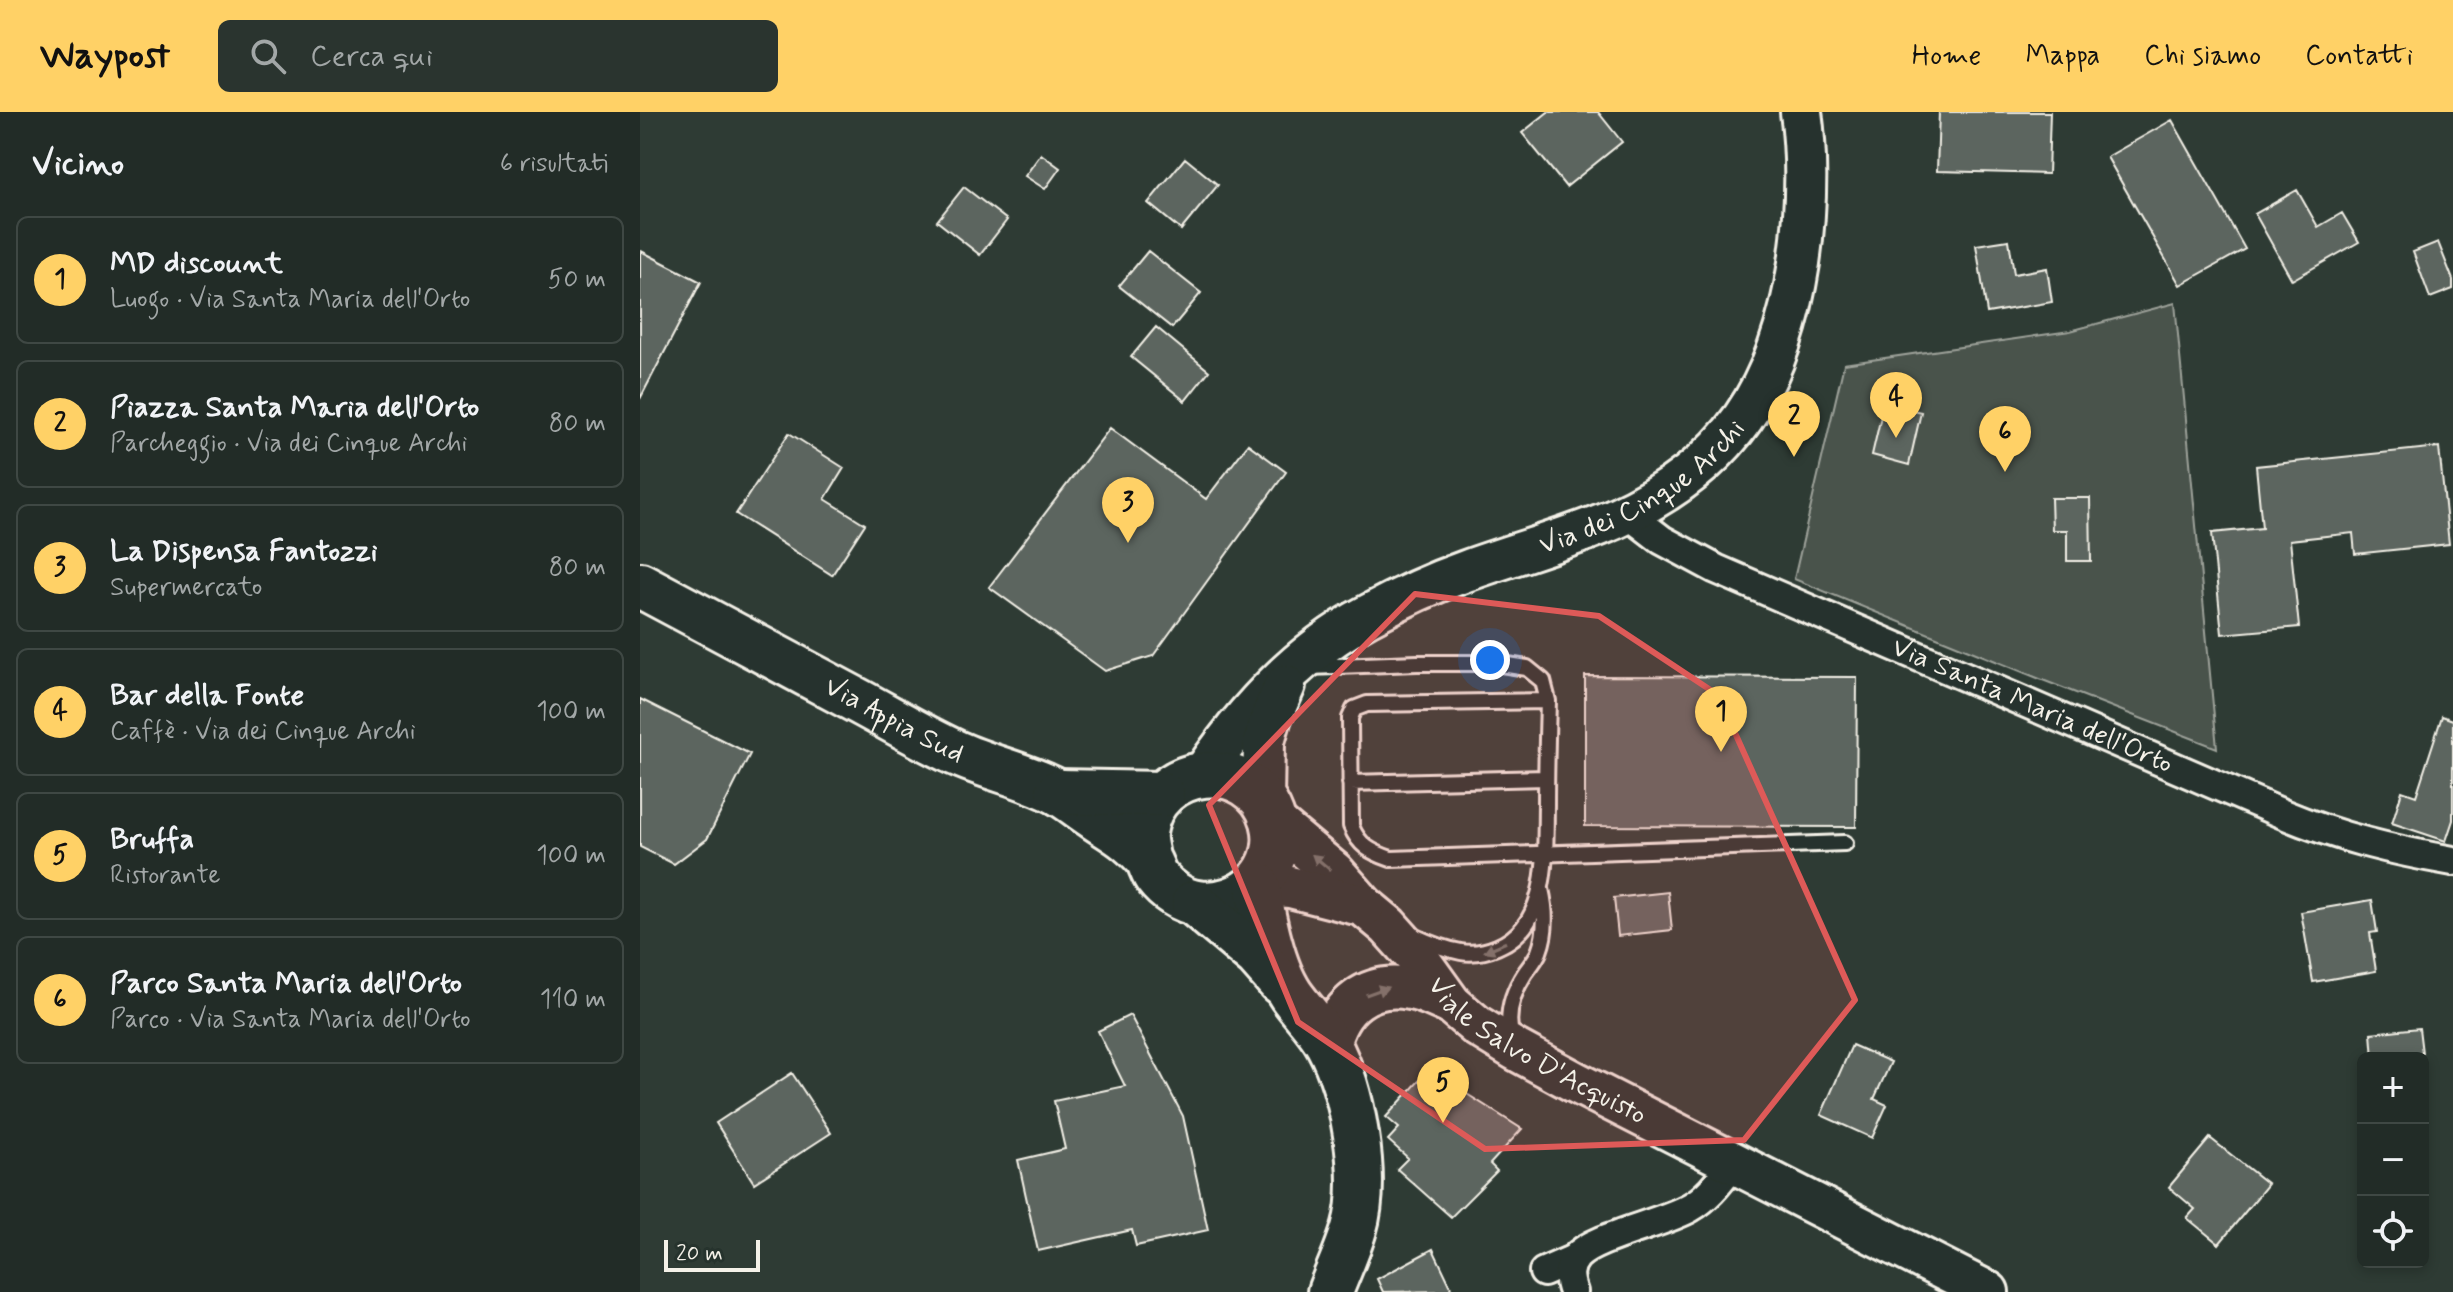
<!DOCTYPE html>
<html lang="it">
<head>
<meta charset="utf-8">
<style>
  :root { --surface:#222c27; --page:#2a342f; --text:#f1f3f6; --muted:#a2a7a7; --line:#3f4844; --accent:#ffd166 }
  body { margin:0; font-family:Mynerve,sans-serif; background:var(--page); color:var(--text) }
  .controls { position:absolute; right:24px; bottom:24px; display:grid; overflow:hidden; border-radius:12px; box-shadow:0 4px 12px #0003 }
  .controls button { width:72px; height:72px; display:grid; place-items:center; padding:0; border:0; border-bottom:2px solid var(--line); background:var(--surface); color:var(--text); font:40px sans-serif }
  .scale { position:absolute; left:24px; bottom:20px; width:96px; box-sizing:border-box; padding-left:8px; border:4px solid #f4f1e8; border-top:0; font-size:22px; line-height:28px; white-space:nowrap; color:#f4f1e8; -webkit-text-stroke:6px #26332d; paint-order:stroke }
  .you { position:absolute; left:850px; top:548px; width:28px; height:28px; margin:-20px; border:6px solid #fff; border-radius:50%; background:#1a73e8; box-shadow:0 0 0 12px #1a73e833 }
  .badge { display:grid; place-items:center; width:52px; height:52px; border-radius:50%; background:var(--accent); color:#111; font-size:26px; font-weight:700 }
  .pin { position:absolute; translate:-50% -66px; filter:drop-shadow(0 2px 4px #0008) }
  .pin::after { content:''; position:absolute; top:42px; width:28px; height:24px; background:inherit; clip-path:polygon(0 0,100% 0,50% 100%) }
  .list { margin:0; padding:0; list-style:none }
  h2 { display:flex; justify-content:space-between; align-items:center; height:104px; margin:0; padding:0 32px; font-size:34px }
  h2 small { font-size:26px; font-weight:400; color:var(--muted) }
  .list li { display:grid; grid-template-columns:52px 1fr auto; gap:24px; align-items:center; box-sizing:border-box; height:128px; margin:0 16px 16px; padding:0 16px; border:2px solid var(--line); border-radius:12px }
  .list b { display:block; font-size:30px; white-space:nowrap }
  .list p { margin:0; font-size:26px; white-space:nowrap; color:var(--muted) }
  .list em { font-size:26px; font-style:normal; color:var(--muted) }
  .icon { flex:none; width:44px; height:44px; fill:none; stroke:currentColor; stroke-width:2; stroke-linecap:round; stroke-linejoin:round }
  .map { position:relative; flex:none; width:1813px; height:1180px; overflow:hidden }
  header { display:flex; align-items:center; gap:48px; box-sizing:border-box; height:112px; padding:0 40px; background:var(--accent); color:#111 }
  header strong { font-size:38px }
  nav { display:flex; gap:44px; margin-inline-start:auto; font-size:28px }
  .search { width:560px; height:72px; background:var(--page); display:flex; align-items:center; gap:20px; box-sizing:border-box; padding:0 28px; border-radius:12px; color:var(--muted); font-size:30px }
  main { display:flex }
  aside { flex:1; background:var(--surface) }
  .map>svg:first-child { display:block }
</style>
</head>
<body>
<header>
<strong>Waypost</strong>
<div class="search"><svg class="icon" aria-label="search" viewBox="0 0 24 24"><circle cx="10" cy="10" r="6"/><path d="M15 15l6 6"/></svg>Cerca qui</div>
<nav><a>Home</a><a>Mappa</a><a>Chi siamo</a><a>Contatti</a></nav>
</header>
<main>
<aside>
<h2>Vicino<small>6 risultati</small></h2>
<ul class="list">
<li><span class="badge">1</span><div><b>MD discount</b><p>Luogo · Via Santa Maria dell'Orto</p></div><em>50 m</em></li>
<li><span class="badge">2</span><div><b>Piazza Santa Maria dell'Orto</b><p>Parcheggio · Via dei Cinque Archi</p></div><em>80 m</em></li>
<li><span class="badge">3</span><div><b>La Dispensa Fantozzi</b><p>Supermercato</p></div><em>80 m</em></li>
<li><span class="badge">4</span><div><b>Bar della Fonte</b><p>Caffè · Via dei Cinque Archi</p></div><em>100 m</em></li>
<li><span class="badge">5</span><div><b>Bruffa</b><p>Ristorante</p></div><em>100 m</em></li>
<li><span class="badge">6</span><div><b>Parco Santa Maria dell'Orto</b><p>Parco · Via Santa Maria dell'Orto</p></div><em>110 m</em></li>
</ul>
</aside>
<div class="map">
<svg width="1813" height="1180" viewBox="0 0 1813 1180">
  <rect width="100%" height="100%" fill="#2e3b34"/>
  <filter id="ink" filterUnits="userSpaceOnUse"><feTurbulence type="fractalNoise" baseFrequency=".0125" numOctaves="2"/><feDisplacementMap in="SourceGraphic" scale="16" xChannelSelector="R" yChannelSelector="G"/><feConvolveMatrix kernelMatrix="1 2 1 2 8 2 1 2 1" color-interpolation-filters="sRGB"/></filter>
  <g filter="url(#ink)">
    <path fill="#48524c" stroke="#9ea29a" stroke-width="2" d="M1535,191l42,445 -177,-69 -246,-100 50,-215 226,-33z"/>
    <path fill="#5c655e" stroke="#f4f1e8" stroke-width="2" d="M908,0h50l24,30 -56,45 -44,-54z
      M1299,0h111l-2,62 -111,-3z
      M1532,8l73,129 -65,36 -73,-128z
      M401,42l19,14 -15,21 -20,-13z
      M545,46l33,27 -37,45 -33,-27z
      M324,75l43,33 -27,35 -43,-34z
      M1657,78l21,37 24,-14 17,29 -67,38 -37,-66z
      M1369,128l5,34 33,-6 5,34 -65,11 -11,-68z
      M1798,130l15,38v9l-23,9 -17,-46z
      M1,139l60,31 -61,117v-145z
      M508,139l53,42 -29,35 -53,-42z
      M516,215l53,44 -24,30 -54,-44z
      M1260,295l21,5 -12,53 -37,-10 9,-39 16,4z
      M470,316l96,71 42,-55 38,28 -133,184 -48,15 -116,-84z
      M149,321l55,35 -19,31 40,25 -33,51 -96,-61z
      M1799,335l10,97 -94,10 -2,-21 -63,7 9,87 -77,7 -10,-101 50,-5 -6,-62z
      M1411,386h39l1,63h-24v-31h-15z
      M945,564l272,1 -1,150 -271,-1z
      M0,587l110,55 -43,85 -33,25 -34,-17z
      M1802,604l11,4v100l-7,21 -54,-18 10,-32 14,5z
      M1028,780l4,38 -54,6 -4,-38z
      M1732,788l5,32 -7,1 6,38 -63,11 -12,-70z
      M490,903l53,101 25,114 -72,16 -4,-16 -94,21 -20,-91 47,-11 -11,-48 71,-15 -27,-55z
      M1779,916l3,25 -26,5h-23l-2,-25z
      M1212,933l39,17 -17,37 13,6 -15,33 -51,-23z
      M789,958l93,59 -32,35 7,7 -46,46 -54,-48 11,-11 -20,-18 11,-12 -13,-11z
      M152,961l39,60 -77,50 -38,-60z
      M1570,1026l58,46 -49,60 -32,-26 8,-9 -26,-22z
      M793,1137l20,42 -70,1 -6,-13z"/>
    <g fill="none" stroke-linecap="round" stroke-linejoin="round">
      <g stroke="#f4f1e8" stroke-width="20">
        <path id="service" d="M669,555l108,-4h78l32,5 16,13 5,20c-1,35 -2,70 -2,105 -1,47 4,120 -49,141 -12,5 -24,7 -36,5 -16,-3 -32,-9 -47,-16
          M908,589l-181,3 -13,5 -4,9 1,108c8,20 20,26 40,33l454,-16
          M710,671l196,-5
          M872,927c-7,-24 0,-46 13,-66 5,-7 11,-14 14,-21 8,-21 7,-42 2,-63"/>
      </g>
      <g stroke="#f4f1e8" stroke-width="34">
        <g id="minor">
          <path id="s1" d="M987,401l35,27 54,29 567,245c58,24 108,36 170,47"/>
          <path d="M904,1160l30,-13"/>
          <path d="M933,1180c-5,-13 -6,-24 3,-35 17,-20 89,-34 115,-50 18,-10 31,-29 44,-45"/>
        </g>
      </g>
      <g stroke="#f4f1e8" stroke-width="46">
        <g id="secondary">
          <path id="s2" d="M563,662c43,-64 95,-121 164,-158 31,-17 65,-33 99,-45 49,-18 100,-31 148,-52 117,-53 166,-132 185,-256 7,-50 9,-101 2,-151"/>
          <path d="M623,688l1,-59 7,-24 14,-32"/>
          <path id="s3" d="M633,709l61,51 30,34 24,20 35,39 28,39 26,22 39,24 59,32 413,210"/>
          <path d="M617,772l33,3 74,19"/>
          <path d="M689,934c9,-40 39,-65 81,-57 14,2 28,10 41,15"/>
        </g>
      </g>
      <g stroke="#f4f1e8" stroke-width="50">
        <g id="primary">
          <path id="s4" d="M0,473c71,38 143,76 214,114 34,18 67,38 102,54 33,15 70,22 102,39 12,7 23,16 35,24 11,8 24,15 35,24 6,5 13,11 18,17 5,6 6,15 11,21 9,12 25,23 40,25 47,7 89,-34 76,-82 -20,-69 -121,-58 -129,12 -1,8 2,17 3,25"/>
          <path d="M418,680l104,2"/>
          <path d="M617,772c6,34 15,83 34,111 12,17 27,31 37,49 25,46 41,134 26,185 -6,21 -16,42 -24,63"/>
          <path d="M554,791l63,53 23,26"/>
        </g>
      </g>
      <use href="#service" stroke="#26332d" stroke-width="14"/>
      <use href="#minor" stroke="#26332d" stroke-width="28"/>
      <use href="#secondary" stroke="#26332d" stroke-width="40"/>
      <use href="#primary" stroke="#26332d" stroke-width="44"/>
    </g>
    <defs><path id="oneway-solid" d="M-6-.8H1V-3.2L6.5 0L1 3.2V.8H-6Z" transform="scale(2)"/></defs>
    <g fill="#6e766e">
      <use href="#oneway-solid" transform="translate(681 750) rotate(-140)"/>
      <use href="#oneway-solid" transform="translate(855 835) rotate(157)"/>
      <use href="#oneway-solid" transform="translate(737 879) rotate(-19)"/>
    </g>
  </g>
  <path fill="#de5a58" fill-opacity="0.2" stroke="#de5a58" stroke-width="6" stroke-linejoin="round" d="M775,482l184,22 119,79 137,305 -111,140 -259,9 -187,-127 -89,-217z"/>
  <g text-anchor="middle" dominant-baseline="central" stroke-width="6" stroke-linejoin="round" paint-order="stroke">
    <g font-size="28" fill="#f4f1e8" stroke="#26332d">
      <text stroke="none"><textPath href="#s2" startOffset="536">Via dei Cinque Archi</textPath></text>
      <text stroke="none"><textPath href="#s1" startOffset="450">Via Santa Maria dell'Orto</textPath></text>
      <text stroke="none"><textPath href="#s4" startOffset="288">Via Appia Sud</textPath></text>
      <text stroke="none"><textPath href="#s3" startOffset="354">Viale Salvo D'Acquisto</textPath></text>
    </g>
  </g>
</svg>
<div class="controls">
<button>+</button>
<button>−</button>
<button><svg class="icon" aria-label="locate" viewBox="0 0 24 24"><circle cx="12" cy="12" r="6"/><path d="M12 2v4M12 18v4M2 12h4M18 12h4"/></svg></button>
</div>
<div class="scale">20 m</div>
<div class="you"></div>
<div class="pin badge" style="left:1081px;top:640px">1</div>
<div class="pin badge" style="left:1154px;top:345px">2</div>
<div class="pin badge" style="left:488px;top:431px">3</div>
<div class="pin badge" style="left:1256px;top:326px">4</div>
<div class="pin badge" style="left:803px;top:1011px">5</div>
<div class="pin badge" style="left:1365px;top:360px">6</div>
</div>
</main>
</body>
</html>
